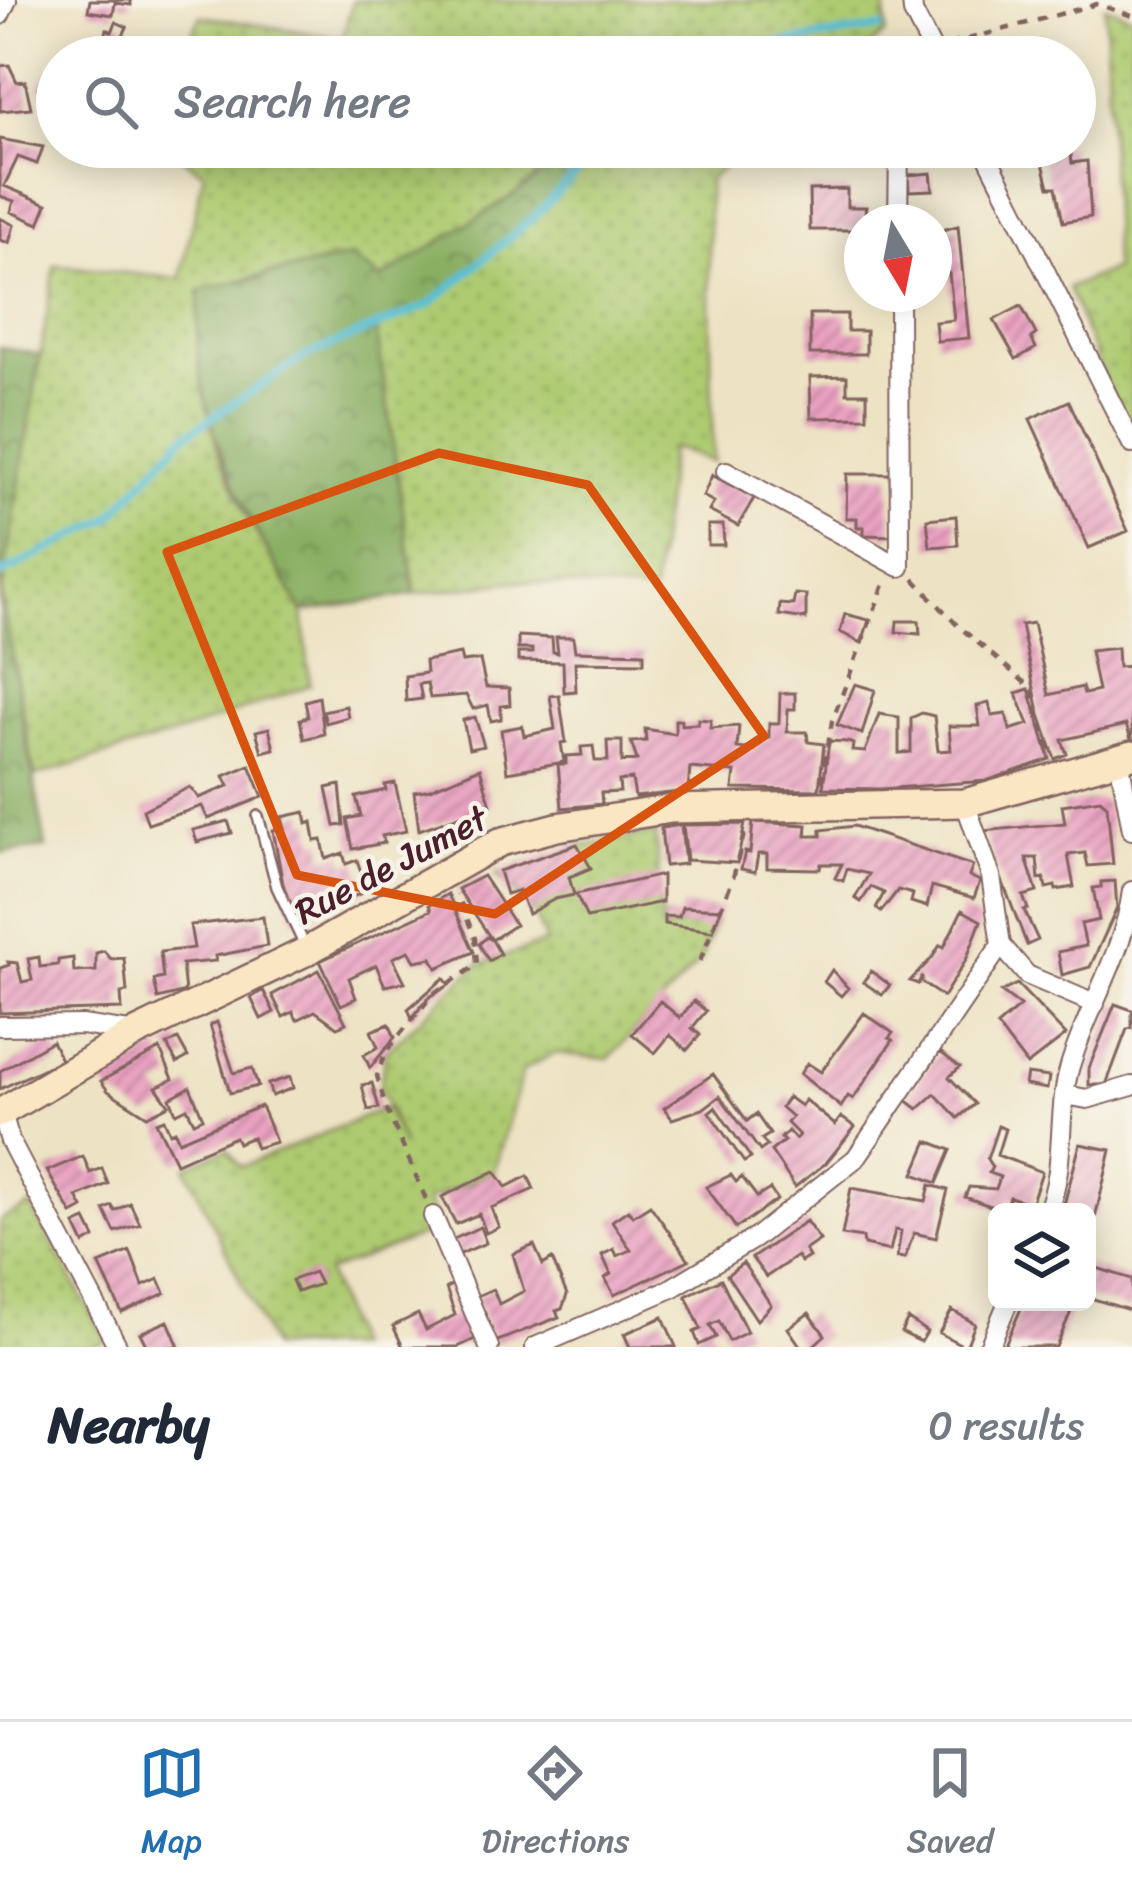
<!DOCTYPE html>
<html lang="en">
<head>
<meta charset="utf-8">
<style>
  :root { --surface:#fff; --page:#f2f2f3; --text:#1f2937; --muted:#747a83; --line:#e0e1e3; --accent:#1f6fb2 }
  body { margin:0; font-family:Sriracha,sans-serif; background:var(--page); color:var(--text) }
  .controls { position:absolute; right:36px; bottom:36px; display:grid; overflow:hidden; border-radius:18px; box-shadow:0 6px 30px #0003 }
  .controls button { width:108px; height:108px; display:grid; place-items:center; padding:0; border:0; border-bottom:3px solid var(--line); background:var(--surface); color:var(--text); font:60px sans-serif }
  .compass { position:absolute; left:844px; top:204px; width:108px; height:108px; border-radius:50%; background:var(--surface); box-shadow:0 6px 30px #0003; rotate:170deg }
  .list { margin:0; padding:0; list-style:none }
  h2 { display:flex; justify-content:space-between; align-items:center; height:156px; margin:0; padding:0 48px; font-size:51px }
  h2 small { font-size:39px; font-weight:400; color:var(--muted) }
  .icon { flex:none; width:66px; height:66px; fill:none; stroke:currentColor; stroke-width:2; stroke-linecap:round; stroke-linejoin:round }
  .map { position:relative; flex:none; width:1132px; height:1347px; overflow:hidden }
  .search { position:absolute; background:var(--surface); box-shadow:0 6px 30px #0003; left:36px; right:36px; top:36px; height:132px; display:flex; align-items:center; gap:30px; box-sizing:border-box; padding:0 42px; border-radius:66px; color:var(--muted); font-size:45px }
  .sheet { height:372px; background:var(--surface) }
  nav { display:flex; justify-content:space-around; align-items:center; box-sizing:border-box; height:168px; border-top:3px solid var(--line); background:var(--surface); font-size:33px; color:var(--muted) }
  nav a { display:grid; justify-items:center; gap:6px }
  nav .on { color:var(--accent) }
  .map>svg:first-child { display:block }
</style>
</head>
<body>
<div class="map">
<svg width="1132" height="1347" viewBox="0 0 1132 1347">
  <defs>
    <pattern id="grass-dots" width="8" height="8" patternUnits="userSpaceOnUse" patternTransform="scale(3)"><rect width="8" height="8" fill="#aecb71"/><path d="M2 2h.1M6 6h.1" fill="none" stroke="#97ae62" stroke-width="1.8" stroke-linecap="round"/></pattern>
    <pattern id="forest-crowns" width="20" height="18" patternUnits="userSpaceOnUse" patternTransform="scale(3)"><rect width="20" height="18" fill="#8aaf63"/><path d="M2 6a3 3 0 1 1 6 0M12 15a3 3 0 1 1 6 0" fill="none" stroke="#738e52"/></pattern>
    <pattern id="building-hatch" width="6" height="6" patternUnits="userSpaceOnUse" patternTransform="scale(3)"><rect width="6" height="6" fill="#e9a2c1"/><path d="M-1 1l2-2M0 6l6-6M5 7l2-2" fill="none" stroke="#bf839d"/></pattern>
  </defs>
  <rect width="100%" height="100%" fill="#f7f3e8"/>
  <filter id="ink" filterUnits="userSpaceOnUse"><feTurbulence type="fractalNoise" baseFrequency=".00833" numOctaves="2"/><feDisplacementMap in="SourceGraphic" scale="24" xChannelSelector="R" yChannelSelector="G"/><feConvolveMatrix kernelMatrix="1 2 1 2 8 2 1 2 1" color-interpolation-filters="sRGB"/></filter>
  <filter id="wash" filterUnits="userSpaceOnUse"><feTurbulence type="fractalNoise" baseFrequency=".004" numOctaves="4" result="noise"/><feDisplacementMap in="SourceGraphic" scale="48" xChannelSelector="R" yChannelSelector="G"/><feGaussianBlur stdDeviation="2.7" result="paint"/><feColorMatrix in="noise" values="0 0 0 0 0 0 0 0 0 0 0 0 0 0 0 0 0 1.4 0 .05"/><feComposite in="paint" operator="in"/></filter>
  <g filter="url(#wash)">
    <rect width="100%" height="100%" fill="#ede3c4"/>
    <path fill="url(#grass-dots)" stroke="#7c754e" stroke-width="3" d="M353,0h532l1,33 -29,24h-678l22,-41 141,22z
      M1105,6l27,10v431l-64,-159 46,-19z
      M167,147h411l-63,47 -134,85 -31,-22 -112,23 -40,75 20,96 30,68 55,93 7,73 -130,48 -145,43 -34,-181 54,-330 125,14 24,-106z
      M601,147h147l-40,33 5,282 -42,-15 -18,146 -137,-12 -101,13 -39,-266 53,-23 105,-87z
      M656,833l6,96 54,-8 -16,40 -92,98 -53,-6 -32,17 -29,101 -67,30 12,28 -112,43 27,75h-82l-86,-180 41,-18 14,18 145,-59 17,36 -23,-57 5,-34 92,-88 69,-22 -12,-32 -38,-37 75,-26z
      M31,1206l76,135 -15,6h-92v-127z"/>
    <path fill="url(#forest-crowns)" stroke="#6a6747" stroke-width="3" d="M578,147h23l-67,71 -105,87 -53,23 39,266 -112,18c-48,-81 -95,-161 -105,-257 -2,-21 1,-44 2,-65l150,-33 31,22 134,-85z
      M0,347l40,8 -39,241 45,252 -46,5z"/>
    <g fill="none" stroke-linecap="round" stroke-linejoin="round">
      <path stroke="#58c0d5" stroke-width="8" d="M726,57l31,-10 124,-19
        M0,575l110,-57 74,-82 122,-80 123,-51 105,-88 67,-70"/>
    </g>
    <g id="blocks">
      <path fill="url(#building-hatch)" d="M90,0h41v5l-16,-2 -2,12 -25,-4z
        M116,22l11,5 -8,17 -14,-7 2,-8 5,3z
        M88,37l29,10 -5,10h-34z
        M9,65l8,17 8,-1 6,27 -31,3v-45z
        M50,68l7,4v39l-8,-4 6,-10 -16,-9z
        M0,139l43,8 -6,17 -19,-7 -14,29 43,18 -8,20 -28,-12 3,-11 -14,-5z
        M833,147h56v21h-35l-1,-10h-17z
        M1039,147h31l2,16 15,-2 4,56 -28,5 -7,-35h-7z
        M931,173l2,17 -24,1 -1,-16z
        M847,189v18h19l-4,23h-52l-1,-40z
        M0,218l14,7 -5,18 -9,-3z
        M958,226l11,112 -32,3 -2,-19 19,-2 -5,-47h-15v-41z
        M1021,306l15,28 -5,4 5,10 -20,11 -22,-39z
        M810,314h37v17h19v23h-56z
        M847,376v17h20v24l-56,1 -1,-41z
        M1069,401l59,130 -39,17 -59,-129z
        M847,474h43l2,62 -28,-1v-8h-7v-9h-11z
        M712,475l42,23 -16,28 -29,-15 5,-9 -11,-6z
        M956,516l2,29 -28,2 -3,-28z
        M708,525h15l1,20h-16z
        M795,594l11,1v24l-27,-4 1,-11 13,1z
        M845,614l24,6 -7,23 -22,-11z
        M897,621h22l1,13 -24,-2z
        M1033,623l16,72 33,-8 2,7 14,-3 -8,-40 27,-3 1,19 14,-1v76l-6,-17 -64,15 5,14 -12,5 -16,-47 -18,-87z
        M518,636l34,2 1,14 5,1 -2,-16h17l2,14 69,2v10l-69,-1 1,29 -12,1 -1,-30 -45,-1v-8h14v-4h-14z
        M460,654l2,8 18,-2 6,27 23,1 1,17 -9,1v13l-10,2 -3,-16 -15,4 -7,-14 -36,3 -3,-15 -8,1 3,15 -16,2 -1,-25 21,-3 -1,-12z
        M855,684l20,6 -13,44 -25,-9z
        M1029,689l21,70 -64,22 -105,8 -58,-1 6,-47 19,1 5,2 -1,7 13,1 14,-38 20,3v36l12,-1v-34l11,-5 12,3 4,35 13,-1 -2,-24h31l-3,-20 12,-3 3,13 14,-2 4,16 19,-6 -13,-31z
        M780,693h15v16h-7l-1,23h20l1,10 16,2 -5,46 -86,-1 2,-17 -45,-4 -2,23 -53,6 -3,-18 -13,2 1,11 -19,1 1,11 -40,4 -4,-44h8v-8l16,-1 -1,-8 12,-1 2,15h13l-1,-20h15v21l15,-2 -6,-18 15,-1 -1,-12 30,5v-14h6v5l17,-1v-5l13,1 -1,8 29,-2 -2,22 17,2 1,-9 14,-3v-15h10z
        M559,695l7,47 -5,1 3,19 -57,10 -6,-42 21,-4 2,10 31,-7 -5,-33z
        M319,697l5,37 -20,5 -4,-20 8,-2 -3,-16z
        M346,706l2,11 -22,6 -3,-12z
        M475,717l9,29 -15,3 -6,-29z
        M269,728l5,21 -12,3 -6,-21z
        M250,765l13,32 -55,22 -6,-13 -54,18 -5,-14 47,-23 9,11 30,-12 -5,-10z
        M480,768l11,37 -72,25 -5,-38 16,-3z
        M395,783l11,48 -24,5 2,7 -31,6 -6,-30 14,-3 -5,-19 30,-7 -1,-5z
        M340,785l4,40 -9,1 -8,-38z
        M1100,799l7,6 6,59 -25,2 -3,-13 -17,2 6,32 -18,3 -1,-4 -9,2 -2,-10 -5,1 -2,-21h-11l11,34 -14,4 5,13 -4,1 14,30 -11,5 -44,-114 82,-8 -3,-18z
        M305,812l2,12 5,-2 3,19 7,-1 4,19 17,-6 3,11 11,-4 10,31 -72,30 -12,-37 -10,-54 12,-2 -3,-11z
        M228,821l4,12 -35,9 -4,-12z
        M753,822l54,3 -1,11h15v-6l33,-4 119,40 -4,10 11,5 -6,17 -42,-12 -5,21 -16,-5 2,-8 -15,-4 -17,22 -5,-4 8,-15 -13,-6 -10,15 -6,-4 14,-24 -22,-5 -4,12 -8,-3 7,-14h-21l-1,5 -53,-1v-14h-9l-3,18 -14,-3 4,-17 5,1z
        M745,824l-8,39 -50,-3 -4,-35z
        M681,825l4,39 -20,2 -4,-38z
        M577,844l14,24 -22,9 5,18 -19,4 -27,15 -9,-24 -13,4 -7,-23z
        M662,875v27l-75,16 -11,-24z
        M483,876l32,49 -23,15 8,14 -11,7 -10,-17 8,-7 5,3 -34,-51z
        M1115,881l2,27 -27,59 -28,8 -4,-23 28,-6 -5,-22 18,-4 -6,-32 8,-1v-5z
        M448,894l26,58 -37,16 -5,-10 -17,3 -6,-10 -16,7 12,24 -20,4 -9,-21 -27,13 7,20 -15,7 -21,-44 111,-51 -2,-5z
        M682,907l39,2 -8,22 -49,-7v-8l15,1z
        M962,910l19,11 -15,39 -23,37 -21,-14v-7l-4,8 -8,-3 22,-23 8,-13 4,2z
        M263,917l4,29 -52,10 1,5 -34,3 3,28 -27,7 -4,-19 9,-2 -3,-26 34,-4 -4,-23z
        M104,951l7,8 13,-1 3,34 -6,1 1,16 -122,4v-45l9,-3 -1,-3 9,1 5,19 10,-2 -4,-21 11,-2 1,10 18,-2v-5l15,-2 1,14 22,-1v-18z
        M319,970l27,53 -9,4 -22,-16 -18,9 -4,-8 -10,5 -11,-22z
        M832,970l16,18 -7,8 -17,-14z
        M871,971l19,14 -8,10 -19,-13z
        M444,978l5,7 -21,13 -16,20 -4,-9z
        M1017,984l49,51 -39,30 -30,-39 23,-20 -19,-14z
        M263,990l11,22 -13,7 -10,-21z
        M660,1001l20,17 14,-17 12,10 -14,17 8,7 -13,15 -17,-15 -15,18 -23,-19z
        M1115,1004l17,6v18l-5,1 -21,56h-17v-17z
        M864,1013l29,20 -4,5 4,2 -40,59 -5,-3 -7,11 -41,-33 7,-11 14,9z
        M217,1022l17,51 18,-5 6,18 -28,7 -20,-68z
        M389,1024l6,13 -25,31 -6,-13 14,-8 -7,-16z
        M178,1039l10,18 -11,6 -10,-18z
        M52,1041l9,19 -61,29v-18z
        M160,1049l13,30 -17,8 13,18 -22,11 -39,-25 -7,-10z
        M940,1052l20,15 -11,10 26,27 -17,14 -23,-24 -17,15 -12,-9z
        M713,1074l34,47 9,-7 14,20 -8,5 5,7 -7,5 -40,-55 -17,13 -31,10 -8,-11z
        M1027,1074l22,3 -2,12 -22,-4z
        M290,1077l3,11 -21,8 -4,-12z
        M372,1083l7,25 -11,2 -6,-25z
        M190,1087l13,31 -9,4 -7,-14 -11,5 -6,-15z
        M788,1097l13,9 4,-6 30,25 6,-8 14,10 -29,36 -31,24 -24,-36 13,-10 -3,-3 7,-7 7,8 4,-4 -12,-12 5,-6 -11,-10z
        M261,1106l15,36 -20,6 -4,-11 -14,6 -3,-6 -59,26 -20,-41 8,-3 6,14 5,-2 4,10z
        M715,1107l36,51 -7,4 -35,-50z
        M998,1126l7,3 -8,26 45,17 -11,32 -21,-7 -5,14 -40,-14 4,-10 27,2 4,-12 -11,-4 3,-6 -5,-8z
        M928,1141l23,9 -14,33 -23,-9z
        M1080,1144l31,6 -16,68 -8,-1v-5h-25z
        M83,1156l7,17 12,-5 6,16 -31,13 6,11 -11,6 -25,-43z
        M495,1171l11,16 22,-11 6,13 -43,19 8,19 -13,6 -7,-19 -23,10 -14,-27z
        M731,1175l5,7 6,-5 15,20 13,-8 7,11 -41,28 -30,-41z
        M930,1185l18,5 -12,48 -22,-5 -9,25 -8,-1 4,-26 -6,-1 -5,21 -26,-6 -1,-7 -21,-3 9,-47 75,13z
        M130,1203l10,21 -25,8 -11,-22 8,-4 3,5z
        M650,1205l39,55 -75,35 -9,-17 6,-4 -9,-19 12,-6 3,7 14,-6 -19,-29 16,-11 5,6z
        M86,1220l9,18 -11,6 -9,-19z
        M806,1221l14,19 -15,10 4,7 -8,5 -4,-6 -31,21 -14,-19z
        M480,1227l6,16 -28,12 -6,-15z
        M534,1245l9,20 9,-6 15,36 -5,14 -6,2 3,6 -64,25 -20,-45 18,-8 6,15 25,-13 -11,-37z
        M130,1251l13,35 16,-7 6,14 -43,20 -23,-49z
        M743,1263l28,42 -14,15 -30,-45z
        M1087,1265l45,14v32l-45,-14z
        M314,1272l6,12 -23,8 -5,-12z
        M721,1279l26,53 -18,9 -10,-20 -9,4 6,12 -17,8 -5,-13 7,-3 -15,-33z
        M460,1281l23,54 -25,12h-55l-10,-21 25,-12 8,16 29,-15 -9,-27z
        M1024,1302h51l-19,45h-52z
        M952,1310l23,14 -9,23 -27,-14z
        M809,1313l16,22 -13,12h-11l-13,-19z
        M663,1317l13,30h-46l-6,-13z
        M908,1319l19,13 -6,10 -20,-10z
        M168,1321l11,26h-32l-7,-14z"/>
    </g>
  </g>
  <g filter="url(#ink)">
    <use href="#blocks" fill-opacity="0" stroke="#836461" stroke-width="3"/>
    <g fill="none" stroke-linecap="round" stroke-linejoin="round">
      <g stroke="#836461" stroke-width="14">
        <path id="lane" d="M258,816l19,71 28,59"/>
      </g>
      <g stroke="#836461" stroke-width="22">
        <path id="street" d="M912,0l1,12 23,45
          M0,15l7,-15
          M983,147l149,297
          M898,222l1,-75
          M726,471l174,96 -1,-273
          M1119,758l13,72
          M965,803l26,73 10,69 26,30 68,29
          M0,1026l82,-1 54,8
          M1066,1095l21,4 45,-13
          M2,1112l8,29 108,206
          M1047,1212c20,-46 9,-99 23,-146 18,-60 54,-113 62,-175
          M433,1216l56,131
          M535,1347l135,-58 85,-51 101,-80 145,-213
          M989,1347l19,-45"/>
      </g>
      <g stroke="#836461" stroke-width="32">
        <path id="secondary" d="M0,1113l136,-80 171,-82 193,-109 57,-15 114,-18 294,-6 167,-48"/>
      </g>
      <path stroke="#836461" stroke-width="4.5" stroke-dasharray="9 9" stroke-linecap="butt" d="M950,44l147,-40 35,12
        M914,579l42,45 74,63 21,67
        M822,782l10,-61 53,-139
        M700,961l33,-83 12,-48
        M426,1199l-40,-91 -9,-32 8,-23 48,-59 44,-29 -2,-27 -18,-44"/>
      <use href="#lane" stroke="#fff" stroke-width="9"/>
      <use href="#street" stroke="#fff" stroke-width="18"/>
      <use href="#secondary" stroke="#fbe6c4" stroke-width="27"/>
    </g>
  </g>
  <path fill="none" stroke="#d8530f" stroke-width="9" stroke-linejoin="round" d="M439,453l149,32 176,251 -269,178 -198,-39 -130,-323z"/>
  <g text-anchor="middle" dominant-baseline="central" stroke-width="9" stroke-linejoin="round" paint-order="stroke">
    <g font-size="36" fill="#4a1f2b" stroke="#f7f3e8">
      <text transform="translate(391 865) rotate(-28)">Rue de Jumet</text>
    </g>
  </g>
</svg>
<div class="controls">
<button><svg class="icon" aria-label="layers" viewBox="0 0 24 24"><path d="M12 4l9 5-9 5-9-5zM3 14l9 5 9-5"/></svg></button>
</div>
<svg class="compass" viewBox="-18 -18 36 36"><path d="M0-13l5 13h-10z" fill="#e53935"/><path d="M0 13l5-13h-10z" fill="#747a83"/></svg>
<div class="search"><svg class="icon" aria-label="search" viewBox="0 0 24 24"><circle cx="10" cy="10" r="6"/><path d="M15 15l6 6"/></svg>Search here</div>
</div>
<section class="sheet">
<h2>Nearby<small>0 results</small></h2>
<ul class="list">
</ul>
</section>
<nav>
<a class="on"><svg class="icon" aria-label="map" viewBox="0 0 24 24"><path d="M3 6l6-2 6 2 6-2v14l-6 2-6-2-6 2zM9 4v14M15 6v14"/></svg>Map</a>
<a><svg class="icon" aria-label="directions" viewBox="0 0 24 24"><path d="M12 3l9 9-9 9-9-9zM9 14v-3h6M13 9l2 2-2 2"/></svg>Directions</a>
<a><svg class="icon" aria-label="saved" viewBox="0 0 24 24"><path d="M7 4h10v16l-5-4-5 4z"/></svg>Saved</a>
</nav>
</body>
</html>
